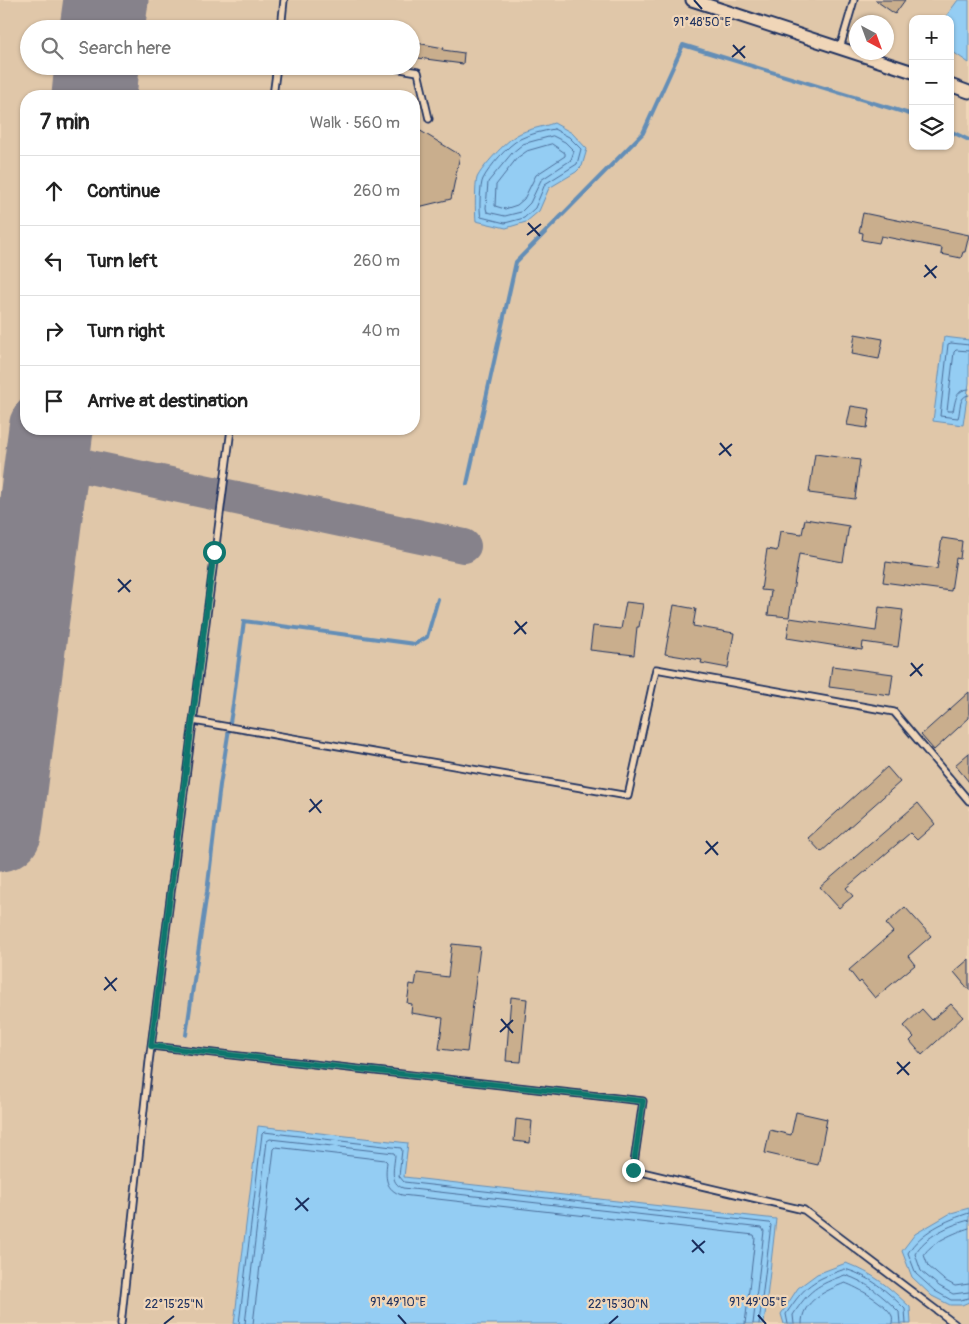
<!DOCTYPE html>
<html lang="en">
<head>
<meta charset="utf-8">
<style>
  :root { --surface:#fff; --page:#f2f2f2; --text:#222; --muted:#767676; --line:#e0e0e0 }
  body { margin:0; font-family:Pangolin,sans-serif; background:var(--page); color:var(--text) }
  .controls { position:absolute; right:15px; top:15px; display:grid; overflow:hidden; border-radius:10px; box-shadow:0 1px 4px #0004 }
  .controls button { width:45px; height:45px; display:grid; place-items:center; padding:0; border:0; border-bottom:1px solid var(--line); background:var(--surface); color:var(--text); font:25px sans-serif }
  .compass { position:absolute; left:849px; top:15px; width:45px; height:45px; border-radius:50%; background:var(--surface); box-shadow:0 1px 4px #0004; rotate:139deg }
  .stop { position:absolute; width:15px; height:15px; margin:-11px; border:4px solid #0f766e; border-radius:50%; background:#fff }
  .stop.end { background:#0f766e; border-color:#fff; box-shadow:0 1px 5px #0008 }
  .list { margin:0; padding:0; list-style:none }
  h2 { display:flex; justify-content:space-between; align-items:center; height:65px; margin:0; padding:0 20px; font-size:21px }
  h2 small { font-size:16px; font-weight:400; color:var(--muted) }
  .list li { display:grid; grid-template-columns:32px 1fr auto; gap:15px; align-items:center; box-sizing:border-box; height:70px; padding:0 20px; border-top:1px solid var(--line) }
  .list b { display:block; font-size:19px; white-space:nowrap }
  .list em { font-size:16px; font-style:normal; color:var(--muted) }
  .icon { flex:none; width:28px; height:28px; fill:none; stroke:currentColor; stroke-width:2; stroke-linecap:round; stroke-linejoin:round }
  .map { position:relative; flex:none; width:969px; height:1324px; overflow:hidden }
  .search { position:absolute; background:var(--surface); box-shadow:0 1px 4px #0004; left:20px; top:20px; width:400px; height:55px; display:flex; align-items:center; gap:12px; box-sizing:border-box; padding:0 18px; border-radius:28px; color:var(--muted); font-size:19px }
  .panel { position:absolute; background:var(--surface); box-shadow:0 1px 4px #0004; left:20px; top:90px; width:400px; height:345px; border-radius:20px }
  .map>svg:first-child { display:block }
</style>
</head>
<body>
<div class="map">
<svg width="969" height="1324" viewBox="0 0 969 1324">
  <rect width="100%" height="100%" fill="#f0d6b8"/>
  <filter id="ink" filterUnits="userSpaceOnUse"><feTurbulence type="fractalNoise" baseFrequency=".02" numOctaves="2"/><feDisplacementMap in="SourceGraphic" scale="10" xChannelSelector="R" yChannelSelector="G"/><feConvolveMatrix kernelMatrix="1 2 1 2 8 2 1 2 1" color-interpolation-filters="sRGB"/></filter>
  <g filter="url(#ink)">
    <path fill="#e0c7a9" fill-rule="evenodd" d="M0,0h969v1324h-969zM913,19h37v127h-37zM856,22h30v30h-30zM29,29h382v37h-382zM26,96h388v333h-388z"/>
    <path fill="#94cdf3" stroke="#648eb7" d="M958,0h11v63l-19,-13v-31h-6z
      M554,123l18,10 15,16 -5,17 -6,6 -27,16 -10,23 -13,11 -20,6 -30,-7c-1,-8 -1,-36 1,-43 4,-10 30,-38 40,-43 10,-6 26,-8 37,-12z
      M944,337l25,3v43l-6,42 -30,-4z
      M258,1126l150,17 -4,34 372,42 -12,105h-530z
      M969,1208v94l-7,3h-12l-18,-9 -20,-19 -10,-26 13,-17 36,-21z
      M846,1263c28,11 42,23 64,44l1,17h-127l-3,-10 17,-26 19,-14z"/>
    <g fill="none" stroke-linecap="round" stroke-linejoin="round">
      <path stroke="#4b6e9a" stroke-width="1" d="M554,129l15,8 12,12 -4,15 -32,20 -10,24 -11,10 -19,5 -24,-6c-2,-5 -1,-33 2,-38 6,-12 25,-34 37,-40 10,-5 23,-8 34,-10z
        M553,136l12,6 9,9 -3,9 -30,20 -11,23 -9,9 -16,4 -18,-4 -1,-4 2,-26 24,-29 11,-9z
        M552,144l13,9v3l-29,19 -12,24 -7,6 -12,4 -10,-3 1,-21 21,-27 10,-7z
        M969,345l-18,-2 -3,1 -8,72 18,2c3,-8 0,-22 11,-23
        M969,351l-13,-1 -2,2 -7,59h6c3,-11 2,-21 16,-22
        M969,1213c-22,7 -49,19 -61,40l8,21 19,17 16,9h9l9,-2
        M969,1220c-19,5 -44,16 -54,34l6,17 18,15 14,8 16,-2
        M969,1228c-13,4 -39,15 -45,27l4,11 16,14 11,6 14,-2
        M239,1324l23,-190 2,-2 137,16 1,2 -3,26 5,6 365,41 2,2 -12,99
        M245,1324l22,-183 3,-2 124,14 1,2c-1,13 -6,28 8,33l359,40 2,3 -11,93
        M253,1324l21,-175 2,-2 109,13 2,2c-2,15 -2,28 15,33l352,40 1,3 -10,86
        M788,1324l-2,-10c19,-29 27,-34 59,-45 25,7 42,22 60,40l1,15
        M794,1324l-1,-9c16,-25 24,-30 52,-40 22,7 38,21 54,37l1,12
        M802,1324c-1,-23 25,-34 43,-41 12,4 42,21 47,33 1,2 0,5 0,8"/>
      <path stroke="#648eb7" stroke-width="4" d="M950,131l19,9
        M467,484l49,-222 127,-129 40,-88 230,70
        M186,1035l21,-143 13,-107 13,-81 11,-83 171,23 12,-7 11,-38"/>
      <path stroke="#86828b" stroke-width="34" d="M47,458l417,88"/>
      <path stroke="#86828b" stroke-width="85" d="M102,29l4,-29
        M94,96l3,-30
        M0,829l51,-400"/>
    </g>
    <path fill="#c9ae8d" stroke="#1b2f5e" d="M875,0h30l-10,14z
      M411,42l33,6 -1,2 21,3 -1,11 -52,-7z
      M414,127l46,28 -9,44 -37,9z
      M863,213l106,22 -4,17h-2l-2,6 -20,-4 1,-6 -61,-12 -2,7 -17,-3 1,-7 -4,-1z
      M855,334l28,5 -4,20 -27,-5z
      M851,406l19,3 -3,19 -20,-3z
      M815,454l45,6 -5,39 -46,-6z
      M805,519l44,7 -6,36 -44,-8 -10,63 -21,-2 3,-24 -10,-1 6,-41 10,2 3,-20 22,3z
      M942,538l20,3 -2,18 -4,-1 -5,33 -68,-9 3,-20 51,7z
      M626,602l17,2 -4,23h-2l-3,28 -44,-5 3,-24 28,3z
      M674,605l22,4 -3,17 41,7 -6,35 -27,-5 1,-3 -37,-6z
      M879,607l24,3 -5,37 -35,-5 -1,8 -75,-12 3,-20 86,13z
      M832,666l61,8 -3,21 -61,-8z
      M969,692v26l-35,32 -13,-15z
      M969,753v29l-14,-17z
      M887,767l13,15 -79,70 -13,-14z
      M918,803l17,21 -18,16 -7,-7 -64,55 7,8 -14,12 -19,-21z
      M905,907l26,29 -23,20 7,9 -40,33 -14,-17 -2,2 -10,-13 44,-38 -7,-8z
      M452,944l28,3 -13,105 -28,-3 4,-31 -32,-5 1,-9 -5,-1 3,-19 5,1 2,-12 31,4z
      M969,959v31l-15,-18z
      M511,997l16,2 -6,63 -15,-1z
      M951,1004l12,13 -41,38 -12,-14 4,-4 -10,-11 18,-17 10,11z
      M796,1112l31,7 -9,46 -53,-12 5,-23 21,5z
      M516,1119l16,2 -2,22 -16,-2z"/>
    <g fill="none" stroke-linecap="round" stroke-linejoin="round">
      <g stroke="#1b2f5e" stroke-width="9">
        <path id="service" d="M281,29l3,-29
          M840,48l14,-48
          M383,66l35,6 11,47
          M273,96l4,-30
          M194,721l434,75 28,-127 238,43 75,89
          M151,1046l492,55 -10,69 171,40 151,114
          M121,1324l28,-262 82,-633"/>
      </g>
      <g stroke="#1b2f5e" stroke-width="15">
        <path id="minor" d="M692,0l221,72
          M950,85l19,7"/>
      </g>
      <use href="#service" stroke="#f0d6b8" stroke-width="5.5"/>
      <use href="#minor" stroke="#f0d6b8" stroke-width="11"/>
    </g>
  </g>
  <g fill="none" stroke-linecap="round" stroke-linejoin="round" filter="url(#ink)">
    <path stroke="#0f766e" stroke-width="6" d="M214,552l-63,494 492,55 -10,69"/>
  </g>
  <path fill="none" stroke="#1b2f5e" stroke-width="2" d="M694,0l8,9M733,45l12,13M732,57l13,-11M528,223l12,13M527,235l14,-11M925,265l11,13M924,277l13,-11M720,443l11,13M719,455l13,-11M118,579l12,13M118,592l13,-12M515,621l11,13M514,634l13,-12M911,663l11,13M910,676l13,-12M310,799l11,14M309,812l13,-12M706,841l12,14M705,854l13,-12M105,977l11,14M104,990l13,-12M501,1019l12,14M500,1032l13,-12M897,1062l12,13M897,1074l13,-12M296,1198l12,13M295,1210l14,-12M692,1240l12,13M692,1252l13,-11M398,1315l8,9M758,1315l8,9M164,1324l10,-8M609,1324l9,-8"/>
  <g font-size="12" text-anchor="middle" fill="#1b2f5e" stroke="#f0d6b8" stroke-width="4.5" stroke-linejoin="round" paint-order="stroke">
    <text x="702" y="26">91°48'50"E</text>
    <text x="398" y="1306">91°49'10"E</text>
    <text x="758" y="1306">91°49'05"E</text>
    <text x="174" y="1308">22°15'25"N</text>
    <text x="618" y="1308">22°15'30"N</text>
  </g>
</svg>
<div class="controls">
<button>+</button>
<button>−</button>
<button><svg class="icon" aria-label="layers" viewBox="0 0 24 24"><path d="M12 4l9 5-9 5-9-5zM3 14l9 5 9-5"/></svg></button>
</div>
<svg class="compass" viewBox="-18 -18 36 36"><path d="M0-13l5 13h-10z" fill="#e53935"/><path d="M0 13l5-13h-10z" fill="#767676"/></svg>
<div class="stop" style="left:214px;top:552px"></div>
<div class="stop end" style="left:633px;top:1170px"></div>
<div class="search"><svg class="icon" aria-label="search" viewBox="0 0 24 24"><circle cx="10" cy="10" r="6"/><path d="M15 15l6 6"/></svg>Search here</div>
<section class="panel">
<h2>7 min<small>Walk · 560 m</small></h2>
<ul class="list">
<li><svg class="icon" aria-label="ahead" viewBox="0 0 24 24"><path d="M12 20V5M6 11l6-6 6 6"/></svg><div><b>Continue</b></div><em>260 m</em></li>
<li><svg class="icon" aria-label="left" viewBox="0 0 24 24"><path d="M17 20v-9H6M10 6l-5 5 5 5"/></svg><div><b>Turn left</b></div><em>260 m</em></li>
<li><svg class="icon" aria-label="right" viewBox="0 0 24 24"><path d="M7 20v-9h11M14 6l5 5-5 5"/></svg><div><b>Turn right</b></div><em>40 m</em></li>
<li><svg class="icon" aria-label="arrive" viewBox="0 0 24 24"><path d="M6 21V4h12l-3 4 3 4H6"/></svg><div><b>Arrive at destination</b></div></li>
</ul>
</section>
</div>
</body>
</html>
